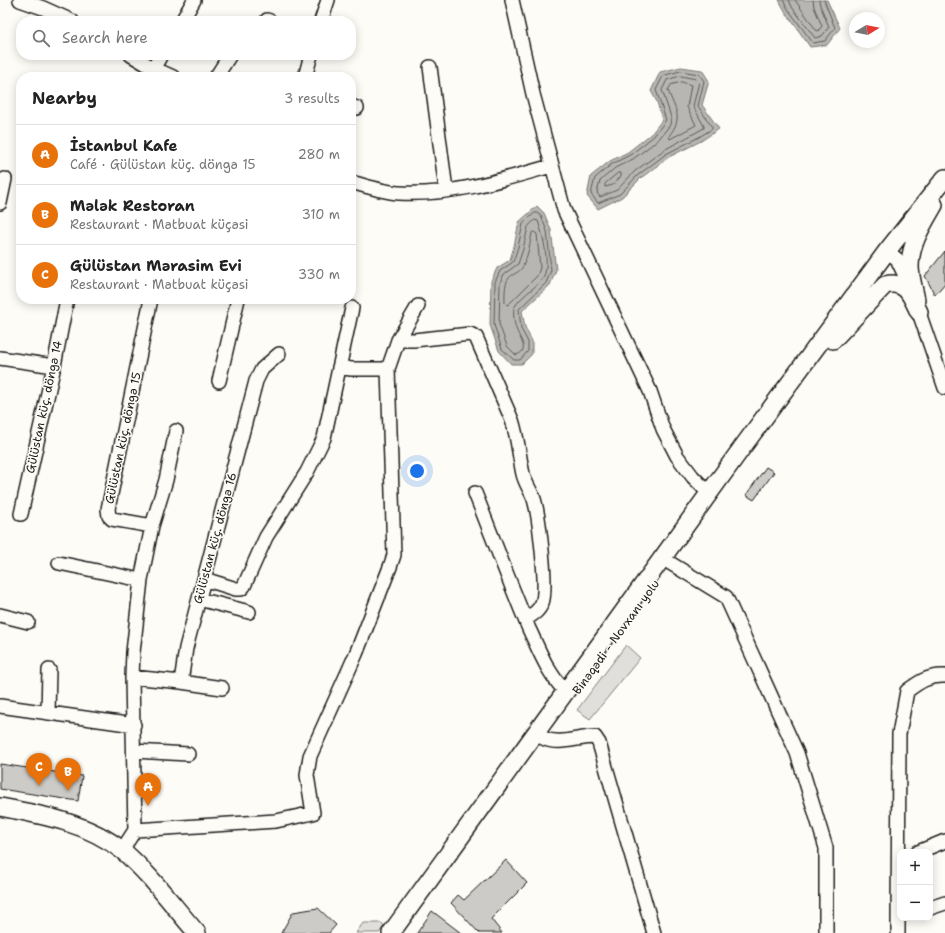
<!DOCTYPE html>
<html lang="en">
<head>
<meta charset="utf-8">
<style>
  :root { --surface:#fff; --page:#f6f6f6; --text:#222; --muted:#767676; --line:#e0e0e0; --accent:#1c1c1c }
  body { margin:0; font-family:"Shantell Sans",sans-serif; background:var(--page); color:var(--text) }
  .controls { position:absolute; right:12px; bottom:12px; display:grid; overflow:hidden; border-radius:8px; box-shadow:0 2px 10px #0003 }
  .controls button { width:36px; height:36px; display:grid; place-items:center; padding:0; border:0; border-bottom:1px solid var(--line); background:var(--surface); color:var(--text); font:20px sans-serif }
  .compass { position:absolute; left:849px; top:12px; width:36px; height:36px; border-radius:50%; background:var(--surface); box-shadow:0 2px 10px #0003; rotate:80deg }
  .you { position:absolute; left:417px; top:471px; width:14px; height:14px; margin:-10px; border:3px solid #fff; border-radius:50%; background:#1a73e8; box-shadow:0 0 0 6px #1a73e833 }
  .badge { display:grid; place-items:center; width:26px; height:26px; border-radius:50%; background:var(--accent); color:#fff; font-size:13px; font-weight:700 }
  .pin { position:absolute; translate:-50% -33px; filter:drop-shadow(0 1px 2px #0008) }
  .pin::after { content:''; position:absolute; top:21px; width:14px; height:12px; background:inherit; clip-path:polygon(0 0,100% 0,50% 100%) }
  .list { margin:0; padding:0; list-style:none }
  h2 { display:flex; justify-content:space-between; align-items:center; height:52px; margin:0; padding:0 16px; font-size:17px }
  h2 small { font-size:13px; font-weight:400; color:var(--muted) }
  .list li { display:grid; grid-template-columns:26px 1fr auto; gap:12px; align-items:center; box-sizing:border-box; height:60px; padding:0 16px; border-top:1px solid var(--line) }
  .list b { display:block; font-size:15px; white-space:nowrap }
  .list p { margin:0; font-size:13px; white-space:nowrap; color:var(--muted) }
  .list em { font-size:13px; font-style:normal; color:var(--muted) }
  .icon { flex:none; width:22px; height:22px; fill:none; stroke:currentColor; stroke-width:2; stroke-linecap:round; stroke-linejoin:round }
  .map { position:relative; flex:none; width:945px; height:933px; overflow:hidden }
  .search { position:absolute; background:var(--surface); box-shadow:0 2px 10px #0003; left:16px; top:16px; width:340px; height:44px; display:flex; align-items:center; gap:10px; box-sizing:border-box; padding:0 14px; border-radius:16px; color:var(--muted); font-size:15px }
  .panel { position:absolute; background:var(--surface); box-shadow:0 2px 10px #0003; left:16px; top:72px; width:340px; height:232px; border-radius:16px }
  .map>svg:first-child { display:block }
</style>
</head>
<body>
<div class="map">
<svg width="945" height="933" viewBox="0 0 945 933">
  <rect width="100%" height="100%" fill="#fdfcf7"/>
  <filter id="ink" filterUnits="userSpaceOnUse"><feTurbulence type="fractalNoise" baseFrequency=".025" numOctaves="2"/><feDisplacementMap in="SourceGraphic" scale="8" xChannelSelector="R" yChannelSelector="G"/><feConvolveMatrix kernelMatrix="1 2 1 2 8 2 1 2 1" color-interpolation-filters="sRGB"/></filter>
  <g filter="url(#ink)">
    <path fill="#e0dfdb" stroke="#7e7e7c" d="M626,645l14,13 -50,61 -13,-9z
      M363,923h19l2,3 -5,7h-23z"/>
    <path fill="#b7b6b2" stroke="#797876" d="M779,0h48l13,28 -13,17 -17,2 -25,-36z
      M681,67l21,3 7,11 -7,24 17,24 -18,12 -32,16 -28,21 -19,19 -24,12 -11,-13 4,-20 19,-15 18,-9 24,-19 10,-13 -5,-18 -6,-11 9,-19z
      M537,206l7,7 7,17 5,40 -6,15 -28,26 3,16 7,14v13l-10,10h-11l-12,-13 -9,-26 1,-44 6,-13 13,-8 4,-14 5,-24z"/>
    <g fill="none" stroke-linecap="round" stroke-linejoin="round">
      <path stroke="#5a5a58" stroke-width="1" d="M783,0l5,9 25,34 12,-2 10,-13 -11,-28
        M789,0l3,7 23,31 7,-2 7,-9 -9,-22 -1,-5
        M795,0l21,30 2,1 4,-5 -8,-19 -1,-7
        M681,71l18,3 5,7 -6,25 14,21v2l-13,8 -33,17 -28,21 -18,19 -22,9 -7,-9 4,-16 17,-14 18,-9 24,-19 12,-16 -10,-30 7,-14z
        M681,76l15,3 3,3 -6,24 11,20v2l-40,22 -29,21 -18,19 -17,7 -3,-4 3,-12 15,-13 18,-9 25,-19 12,-15 1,-8 -9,-27 5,-10z
        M682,82l9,3 -4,22 9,18 -26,14 -1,-3c15,-20 6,-25 -1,-46l3,-5z
        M618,173h3v3l-8,9 -8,2v-3z
        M535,213h2l4,3 6,15 4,39 -5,13 -27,26 2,20 7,13v9l-8,9h-6l-12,-11 -8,-24 1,-43 5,-11 13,-9 5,-15 5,-23z
        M535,220l3,1c5,14 14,48 3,60 -9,9 -21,16 -27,27 -1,6 0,16 3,23 3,8 13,20 -1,24l-9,-9 -8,-22 1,-41 4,-9 14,-10 5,-15 5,-22z
        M534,232l3,2 3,34 -3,8 -28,28 -2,1 -2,-2c0,-7 -1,-19 4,-25 4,-5 11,-5 14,-12 5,-10 7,-22 9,-33z"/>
    </g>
    <path fill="#cccbc8" stroke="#1c1c1c" d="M945,251v32l-10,12 -10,-19z
      M766,467l8,5 -20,28 -8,-5z
      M0,764l82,12 -4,25 -78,-12z
      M506,860l21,23 -36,36 11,14h-23l-28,-30 7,-8 6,5z
      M318,908l18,17 -7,8h-48l12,-21z
      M432,911l29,22h-44z"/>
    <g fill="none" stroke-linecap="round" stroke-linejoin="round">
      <g stroke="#1c1c1c" stroke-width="16">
        <path id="minor" d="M20,0l23,8 29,13
          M512,0l21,94 31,116 86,181 13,38 14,27 16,21 16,16
          M267,20l3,1
          M182,21l12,-21
          M321,21l7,-21
          M131,55l22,13 20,9
          M430,67l16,123
          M149,77l12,-22
          M216,77l14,-22
          M305,77l6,-22
          M351,106l6,2
          M351,182c15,4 32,10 48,11 51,3 103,-13 152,-27
          M0,203l5,-24
          M887,251l10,8 11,23
          M916,304l29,84
          M398,340h16l56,-6 6,3 36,83c6,18 7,36 11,54 2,9 8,17 11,25 5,16 14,90 8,104 -3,8 -9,12 -17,16
          M0,358l54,8
          M339,367l12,2h37
          M219,381l19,-82
          M475,493c18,45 35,91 54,136 11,23 18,43 36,62
          M21,514l33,-148 13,-67
          M152,526l14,-46 10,-49
          M59,563l82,17
          M670,563l56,34 71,156 29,95v85
          M204,579l32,10h5l3,-3 22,-49 41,-65 17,-34 28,-130
          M199,599l50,13
          M0,615l28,7
          M132,677l49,5 5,-34 70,-267 6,-12 17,-15
          M181,682l41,6
          M0,706l134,19
          M48,713l1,-43
          M543,738c17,8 34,-1 52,-1l4,6 55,190
          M134,751l54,3
          M135,830l141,-9 37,-8 -6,-38 3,-19 46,-102 34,-87 4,-12 -6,-186 10,-29 20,-34
          M122,850l13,-20 -3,-153 1,-25 8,-72 11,-54 -40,-7 -3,-3 -1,-7 43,-210
          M918,852l27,-11
          M930,908l15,-5
          M898,933l1,-199 8,-43c12,-9 22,-16 38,-15"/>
      </g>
      <g stroke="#1c1c1c" stroke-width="20">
        <path id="major" d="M916,300c-2,-11 -6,-23 -6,-34 0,-22 13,-42 24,-61
          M833,340l52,-55c22,-5 26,11 34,27
          M0,807c43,8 88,16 123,44 28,24 50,55 74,82
          M391,933l353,-488 143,-194 58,-73"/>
      </g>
      <use href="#minor" stroke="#fdfcf7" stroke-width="13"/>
      <use href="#major" stroke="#fdfcf7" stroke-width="17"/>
    </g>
  </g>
  <g text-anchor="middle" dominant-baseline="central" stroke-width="3" stroke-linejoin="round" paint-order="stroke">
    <g font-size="12" fill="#1c1c1c" stroke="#fdfcf7">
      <text transform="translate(44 407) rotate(-78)">Gülüstan küç. döngə 14</text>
      <text transform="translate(123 438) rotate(-78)">Gülüstan küç. döngə 15</text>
      <text transform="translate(215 538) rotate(-75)">Gülüstan küç. döngə 16</text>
      <text transform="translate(616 637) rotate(-54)">Binəqədi - Novxanı yolu</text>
    </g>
  </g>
</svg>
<div class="controls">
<button>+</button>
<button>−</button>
</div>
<svg class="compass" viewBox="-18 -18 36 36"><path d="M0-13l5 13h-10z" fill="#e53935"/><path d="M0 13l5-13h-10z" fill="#767676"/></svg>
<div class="you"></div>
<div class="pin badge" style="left:148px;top:806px;background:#e8710a">A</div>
<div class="pin badge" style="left:68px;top:791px;background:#e8710a">B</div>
<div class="pin badge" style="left:39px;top:786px;background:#e8710a">C</div>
<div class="search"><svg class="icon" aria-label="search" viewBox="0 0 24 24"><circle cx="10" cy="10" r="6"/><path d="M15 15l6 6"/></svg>Search here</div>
<section class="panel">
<h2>Nearby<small>3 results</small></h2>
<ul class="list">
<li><span class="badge" style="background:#e8710a">A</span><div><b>İstanbul Kafe</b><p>Café · Gülüstan küç. döngə 15</p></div><em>280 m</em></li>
<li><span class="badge" style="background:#e8710a">B</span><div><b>Mələk Restoran</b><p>Restaurant · Mətbuat küçəsi</p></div><em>310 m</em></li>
<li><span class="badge" style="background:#e8710a">C</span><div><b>Gülüstan Mərasim Evi</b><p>Restaurant · Mətbuat küçəsi</p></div><em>330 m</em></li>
</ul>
</section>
</div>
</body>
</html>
